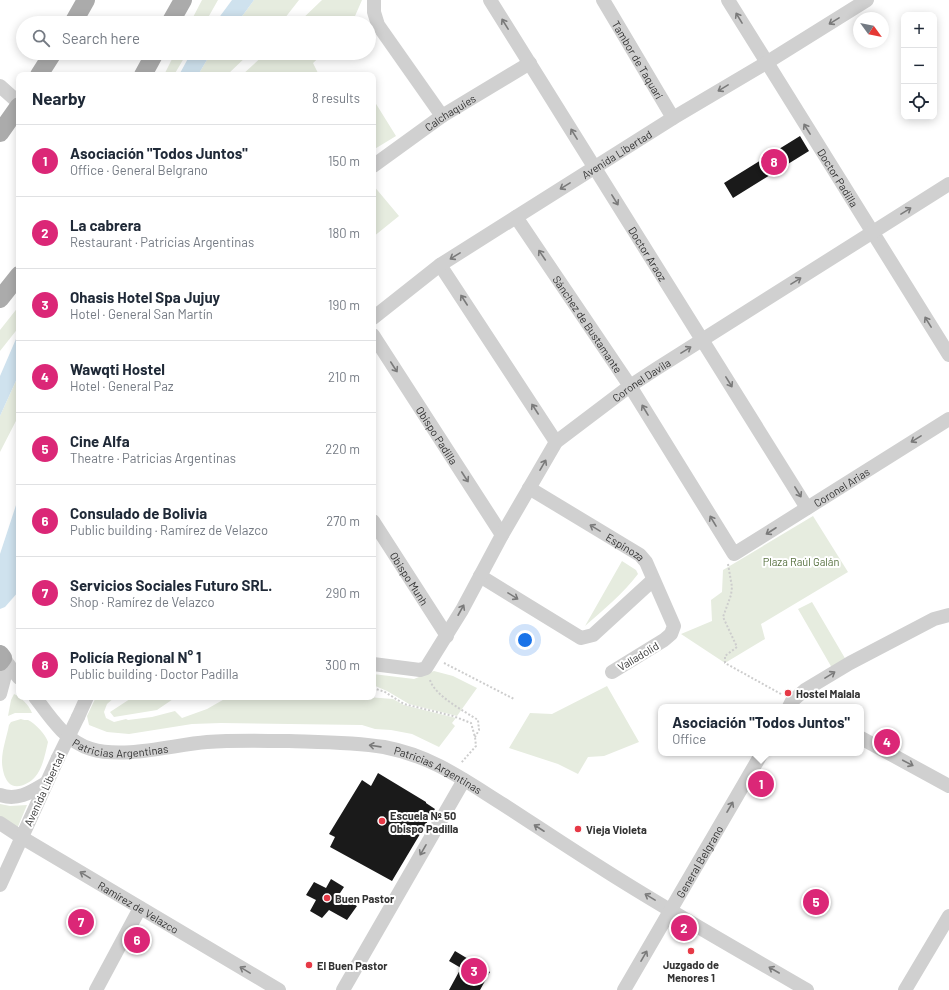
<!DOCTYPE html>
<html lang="en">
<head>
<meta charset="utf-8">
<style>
  :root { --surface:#fff; --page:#f6f6f7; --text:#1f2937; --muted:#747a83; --line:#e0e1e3; --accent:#db2777 }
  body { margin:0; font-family:Barlow,sans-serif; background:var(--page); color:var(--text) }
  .controls { position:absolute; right:12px; top:12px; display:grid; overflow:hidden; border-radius:8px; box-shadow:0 2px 10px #0003 }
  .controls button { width:36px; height:36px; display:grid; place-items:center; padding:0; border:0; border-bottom:1px solid var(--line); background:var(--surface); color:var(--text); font:20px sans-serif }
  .compass { position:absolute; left:853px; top:12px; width:36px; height:36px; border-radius:50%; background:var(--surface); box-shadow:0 2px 10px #0003; rotate:123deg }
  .you { position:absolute; left:525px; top:640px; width:14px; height:14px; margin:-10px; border:3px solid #fff; border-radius:50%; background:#1a73e8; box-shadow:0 0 0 6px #1a73e833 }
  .badge { display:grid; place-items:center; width:26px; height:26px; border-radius:50%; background:var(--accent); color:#fff; font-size:13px; font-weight:700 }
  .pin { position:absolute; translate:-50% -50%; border:2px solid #fff; box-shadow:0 1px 4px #0006 }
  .popup { position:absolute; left:658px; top:704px; width:206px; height:52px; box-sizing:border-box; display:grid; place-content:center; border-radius:8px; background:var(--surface); filter:drop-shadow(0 1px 3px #0005); font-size:13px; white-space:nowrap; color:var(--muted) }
  .popup b { font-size:15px; color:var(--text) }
  .popup::after { content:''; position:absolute; left:50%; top:100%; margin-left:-8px; border:8px solid transparent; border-top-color:var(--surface) }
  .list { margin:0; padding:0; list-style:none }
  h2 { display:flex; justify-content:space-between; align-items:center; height:52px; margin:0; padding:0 16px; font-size:17px }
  h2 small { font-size:13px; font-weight:400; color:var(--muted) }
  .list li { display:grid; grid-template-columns:26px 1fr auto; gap:12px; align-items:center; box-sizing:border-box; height:72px; padding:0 16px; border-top:1px solid var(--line) }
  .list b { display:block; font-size:15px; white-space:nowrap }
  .list p { margin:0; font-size:13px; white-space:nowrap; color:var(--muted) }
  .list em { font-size:13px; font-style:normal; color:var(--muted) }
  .icon { flex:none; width:22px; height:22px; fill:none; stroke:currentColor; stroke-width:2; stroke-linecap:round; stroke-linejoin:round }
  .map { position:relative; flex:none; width:949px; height:990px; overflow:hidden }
  .search { position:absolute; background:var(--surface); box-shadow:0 2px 10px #0003; left:16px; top:16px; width:360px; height:44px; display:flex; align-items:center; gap:10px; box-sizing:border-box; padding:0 14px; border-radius:22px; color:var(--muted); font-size:15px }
  .panel { position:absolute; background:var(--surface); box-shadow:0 2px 10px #0003; left:16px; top:72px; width:360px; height:628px; border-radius:8px }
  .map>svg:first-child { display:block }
</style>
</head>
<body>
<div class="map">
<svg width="949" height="990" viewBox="0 0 949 990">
  <rect width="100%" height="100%" fill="#fff"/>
  <path fill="#e6ecdf" d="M202,0h16l-13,23h-15z
    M254,0h45l-18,23h-45l7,-8z
    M322,0h40l-10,23h-54z
    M175,53h12l-13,22h-10z
    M211,53h39l-23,22h-29z
    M266,53h58l-11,10 6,12h-77z
    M373,99l23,37 -23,14z
    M373,185l26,31 -26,21z
    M19,306v21l-19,24v-21z
    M19,374v41l-19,37v-36z
    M813,516l35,56 -87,52 4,15 -40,24 -44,-29 31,-13 -1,-21 11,-8 1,-22z
    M622,561l14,9 2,4c-15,20 -35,36 -53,52z
    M812,602l34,58 -14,8 -34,-59z
    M434,671l19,5 24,12 -20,28 -48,-12 -22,-13 -14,-6v-11l41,5z
    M607,686l32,56 -35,14 -16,1 -10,17 -20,-10 -49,-16 21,-35 22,1z
    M14,694c7,3 15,11 18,19h-17l-7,3 3,-16z
    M96,697h19l-8,7 -3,8 2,6 8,4 12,-3 2,1 24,-3 23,-6 7,7 25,-9 21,-12h140l25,2 11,6 52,13 -4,5 3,3 -16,21 -27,-13 -21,-4 -16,-1 -13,-4 -141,-2 -29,1 -63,10 -22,-2 -18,-7 -2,-9z
    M133,697h43l-19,13 -43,7 -4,-5z
    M21,719c1,1 6,1 7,1 7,3 18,15 20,22 -3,12 -5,26 -13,35 -6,7 -20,14 -27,5 -4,-5 -6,-14 -6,-21 0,-12 5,-25 7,-36l2,-3z
    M0,804l10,2 17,-1 -10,24 -17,-11z"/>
  <path fill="#cfe2ee" d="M232,0h22l-11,15 -7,8h-21z
    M191,53h20l-13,22h-19z
    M19,332v42l-19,42v-40z
    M19,496v95l-14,16 -5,2v-55z"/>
  <path fill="#1a1a1a" d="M800,136l9,15 -76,47 -9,-15z
    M378,773l48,29v1l9,6 -43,72 -62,-34 5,-10 -6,-3 33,-54 9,6z
    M331,879l13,8 -6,9 19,10 -10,14 -18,-10 -7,8 -12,-7 6,-11 -10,-5 8,-13 12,6z
    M455,951l35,21 -10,18h-31l12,-22 -12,-7z"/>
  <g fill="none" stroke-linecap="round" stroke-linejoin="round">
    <path stroke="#cdcdcd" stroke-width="2" stroke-dasharray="2 2" stroke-linecap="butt" d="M728,564l4,23 -1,8 -8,22 14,30 -12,9v7l56,31
      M444,663l70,36
      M430,680c5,16 34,31 48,40l1,10 -4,7
      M373,688l12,4 19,12 49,12 18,7 4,14 1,9 -15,17"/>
    <g stroke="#d0d0d0" stroke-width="14">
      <path d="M374,0v12l4,13 64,91"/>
      <path id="s1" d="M490,0l317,508"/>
      <path id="s2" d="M603,0l70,118"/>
      <path id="s3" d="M728,0l221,355"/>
      <path d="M0,86l19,17"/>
      <path id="s4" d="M373,166l69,-50 88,-53"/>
      <path id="s5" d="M516,217l114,169 104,168 215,-135"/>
      <path d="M440,265l116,177"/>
      <path id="s6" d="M373,318l67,-53 233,-147 93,-55 101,-63"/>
      <path id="s7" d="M373,335l129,200"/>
      <path id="s8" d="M529,488l111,67 6,7 28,64 -3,8 -7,6 -52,32"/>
      <path id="s9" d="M373,521l74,115"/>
      <path d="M480,576l101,62 12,-3 60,-55"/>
      <path d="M4,659l15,19"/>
      <path id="s10" d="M373,664l47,6 6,-2 36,-58 40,-75 54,-93 74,-56 26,-17 293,-185"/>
      <path d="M0,694l8,-30"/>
      <path id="s11" d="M35,697c15,20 30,44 56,52 33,10 81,-4 116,-7 27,-2 55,-1 82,-1 32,1 64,1 95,6 48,9 80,33 120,58 34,22 68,45 102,66 66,42 134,80 201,119"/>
      <path d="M789,707l3,-6 13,-11 45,-27 84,-44 15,-4"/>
      <path d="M78,717l9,-20"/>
      <path d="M861,738l88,48"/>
      <path d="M0,795c18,6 31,-3 46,-12"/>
      <path id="s12" d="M0,823l21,14 258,153"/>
      <path d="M0,885l58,-127"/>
      <path d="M96,990l44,-82"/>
      <path d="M343,990l121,-210"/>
      <path id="s13" d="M624,990l138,-237"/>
      <path d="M905,990l44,-74"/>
    </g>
    <path stroke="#ababab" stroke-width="18" d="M73,23l13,-23
      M170,23l13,-23
      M39,75l14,-22
      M143,75l12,-22
      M0,133l19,-27
      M0,299l19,-24
      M0,654l3,4 -3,4"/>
    <path stroke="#d0d0d0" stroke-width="14" d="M58,758l20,-41"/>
  </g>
  <defs><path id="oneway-shaft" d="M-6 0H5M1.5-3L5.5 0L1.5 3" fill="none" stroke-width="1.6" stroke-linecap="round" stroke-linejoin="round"/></defs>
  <g stroke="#7a7a7a">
    <use href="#oneway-shaft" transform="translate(739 18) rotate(-121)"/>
    <use href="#oneway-shaft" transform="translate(834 21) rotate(148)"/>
    <use href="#oneway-shaft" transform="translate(505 24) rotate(-122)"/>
    <use href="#oneway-shaft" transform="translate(723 88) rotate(149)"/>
    <use href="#oneway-shaft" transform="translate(807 129) rotate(-122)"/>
    <use href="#oneway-shaft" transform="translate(574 134) rotate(-122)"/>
    <use href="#oneway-shaft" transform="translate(565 186) rotate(148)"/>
    <use href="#oneway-shaft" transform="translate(615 200) rotate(58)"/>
    <use href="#oneway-shaft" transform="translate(906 211) rotate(-32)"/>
    <use href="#oneway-shaft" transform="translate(542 255) rotate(-124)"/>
    <use href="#oneway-shaft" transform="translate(455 256) rotate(148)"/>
    <use href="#oneway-shaft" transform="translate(796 281) rotate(-32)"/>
    <use href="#oneway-shaft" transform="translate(464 300) rotate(-123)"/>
    <use href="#oneway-shaft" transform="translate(928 322) rotate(-122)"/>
    <use href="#oneway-shaft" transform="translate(686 350) rotate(-32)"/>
    <use href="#oneway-shaft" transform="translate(394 367) rotate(57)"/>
    <use href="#oneway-shaft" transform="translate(729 382) rotate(58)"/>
    <use href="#oneway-shaft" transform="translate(535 409) rotate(-123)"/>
    <use href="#oneway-shaft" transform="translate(645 410) rotate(-121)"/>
    <use href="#oneway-shaft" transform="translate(916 439) rotate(148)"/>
    <use href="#oneway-shaft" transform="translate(543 465) rotate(-60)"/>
    <use href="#oneway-shaft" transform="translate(465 477) rotate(57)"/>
    <use href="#oneway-shaft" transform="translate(798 492) rotate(58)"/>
    <use href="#oneway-shaft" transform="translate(713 521) rotate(-121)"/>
    <use href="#oneway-shaft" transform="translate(595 528) rotate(-149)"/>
    <use href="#oneway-shaft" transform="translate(771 531) rotate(147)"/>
    <use href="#oneway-shaft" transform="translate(513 596) rotate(32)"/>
    <use href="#oneway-shaft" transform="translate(461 610) rotate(-61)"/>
    <use href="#oneway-shaft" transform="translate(830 675) rotate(-32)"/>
    <use href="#oneway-shaft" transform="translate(375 746) rotate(-172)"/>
    <use href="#oneway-shaft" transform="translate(908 763) rotate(28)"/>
    <use href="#oneway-shaft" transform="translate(730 807) rotate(-60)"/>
    <use href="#oneway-shaft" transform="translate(539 828) rotate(-147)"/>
    <use href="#oneway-shaft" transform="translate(423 850) rotate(120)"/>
    <use href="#oneway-shaft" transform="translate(85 875) rotate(-149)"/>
    <use href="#oneway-shaft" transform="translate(650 897) rotate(-149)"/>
    <use href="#oneway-shaft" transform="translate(644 956) rotate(-60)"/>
    <use href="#oneway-shaft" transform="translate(245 970) rotate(-149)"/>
    <use href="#oneway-shaft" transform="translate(774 970) rotate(-150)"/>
  </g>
  <g fill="#e63946" stroke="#fff" stroke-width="1.5">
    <circle cx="788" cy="693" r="4"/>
    <circle cx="382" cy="821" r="4"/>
    <circle cx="578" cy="829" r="4"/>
    <circle cx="327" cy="898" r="4"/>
    <circle cx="691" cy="951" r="4"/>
    <circle cx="309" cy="965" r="4"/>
  </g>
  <g text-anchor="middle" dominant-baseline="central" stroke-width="4" stroke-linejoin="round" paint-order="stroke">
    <g font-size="11" fill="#333" stroke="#fff">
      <text stroke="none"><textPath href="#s2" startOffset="69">Tambor de Taquarí</textPath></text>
      <text stroke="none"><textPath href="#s4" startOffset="94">Calchaquies</textPath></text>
      <text stroke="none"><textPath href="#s6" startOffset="294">Avenida Libertad</textPath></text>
      <text stroke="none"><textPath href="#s3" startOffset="209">Doctor Padilla</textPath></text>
      <text stroke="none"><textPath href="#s1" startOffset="299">Doctor Araoz</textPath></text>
      <text stroke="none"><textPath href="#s5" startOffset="129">Sánchez de Bustamante</textPath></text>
      <text stroke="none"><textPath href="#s10" startOffset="420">Coronel Davila</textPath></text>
      <text stroke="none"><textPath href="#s7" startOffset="119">Obispo Padilla</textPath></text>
      <text stroke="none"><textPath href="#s5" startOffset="528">Coronel Arias</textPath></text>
      <text stroke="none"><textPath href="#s8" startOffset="113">Espinoza</textPath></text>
      <text stroke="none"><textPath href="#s9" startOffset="68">Obispo Munh</textPath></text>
      <text transform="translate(638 656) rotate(-31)">Valladolid</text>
      <text stroke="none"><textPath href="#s11" startOffset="107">Patricias Argentinas</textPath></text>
      <text stroke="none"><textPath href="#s11" startOffset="431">Patricias Argentinas</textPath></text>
      <text transform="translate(44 789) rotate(-65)">Avenida Libertad</text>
      <text stroke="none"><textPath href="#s13" startOffset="149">General Belgrano</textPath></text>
      <text stroke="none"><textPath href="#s12" startOffset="162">Ramírez de Velazco</textPath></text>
    </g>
    <g font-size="11" fill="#56703f" stroke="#fff">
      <text x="801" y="561">Plaza Raúl Galán</text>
    </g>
    <g font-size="11" font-weight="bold" fill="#333" stroke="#fff" text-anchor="start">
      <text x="796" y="693">Hostel Malala</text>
      <text x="390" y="815">Escuela Nº 50<tspan x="390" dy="13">Obispo Padilla</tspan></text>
      <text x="586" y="829">Vieja Violeta</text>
      <text x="335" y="898">Buen Pastor</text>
      <text x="691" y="964" text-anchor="middle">Juzgado de<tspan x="691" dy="13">Menores 1</tspan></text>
      <text x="317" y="965">El Buen Pastor</text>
    </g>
  </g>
</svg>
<div class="controls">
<button>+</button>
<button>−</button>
<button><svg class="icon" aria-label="locate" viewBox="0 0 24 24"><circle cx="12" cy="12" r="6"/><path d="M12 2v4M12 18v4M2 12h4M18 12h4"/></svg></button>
</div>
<svg class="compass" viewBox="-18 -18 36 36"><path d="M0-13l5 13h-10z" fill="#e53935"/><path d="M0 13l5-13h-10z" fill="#747a83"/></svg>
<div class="you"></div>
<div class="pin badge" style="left:761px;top:784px">1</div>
<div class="popup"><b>Asociación &quot;Todos Juntos&quot;</b>Office</div>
<div class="pin badge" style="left:684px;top:928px">2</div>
<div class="pin badge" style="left:474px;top:971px">3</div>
<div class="pin badge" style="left:887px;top:742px">4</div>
<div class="pin badge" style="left:816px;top:902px">5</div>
<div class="pin badge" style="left:137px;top:940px">6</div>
<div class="pin badge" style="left:81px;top:922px">7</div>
<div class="pin badge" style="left:774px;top:162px">8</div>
<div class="search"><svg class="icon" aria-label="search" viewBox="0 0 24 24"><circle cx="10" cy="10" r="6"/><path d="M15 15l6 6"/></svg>Search here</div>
<section class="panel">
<h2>Nearby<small>8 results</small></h2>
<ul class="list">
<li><span class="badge">1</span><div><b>Asociación &quot;Todos Juntos&quot;</b><p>Office · General Belgrano</p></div><em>150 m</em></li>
<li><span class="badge">2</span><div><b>La cabrera</b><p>Restaurant · Patricias Argentinas</p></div><em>180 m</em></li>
<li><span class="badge">3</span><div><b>Ohasis Hotel Spa Jujuy</b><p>Hotel · General San Martín</p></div><em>190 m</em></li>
<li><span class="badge">4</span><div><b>Wawqti Hostel</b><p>Hotel · General Paz</p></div><em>210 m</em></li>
<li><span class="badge">5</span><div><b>Cine Alfa</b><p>Theatre · Patricias Argentinas</p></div><em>220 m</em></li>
<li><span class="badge">6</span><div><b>Consulado de Bolivia</b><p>Public building · Ramírez de Velazco</p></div><em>270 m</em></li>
<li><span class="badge">7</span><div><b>Servicios Sociales Futuro SRL.</b><p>Shop · Ramírez de Velazco</p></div><em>290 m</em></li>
<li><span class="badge">8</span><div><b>Policía Regional N° 1</b><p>Public building · Doctor Padilla</p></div><em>300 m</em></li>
</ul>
</section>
</div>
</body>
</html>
